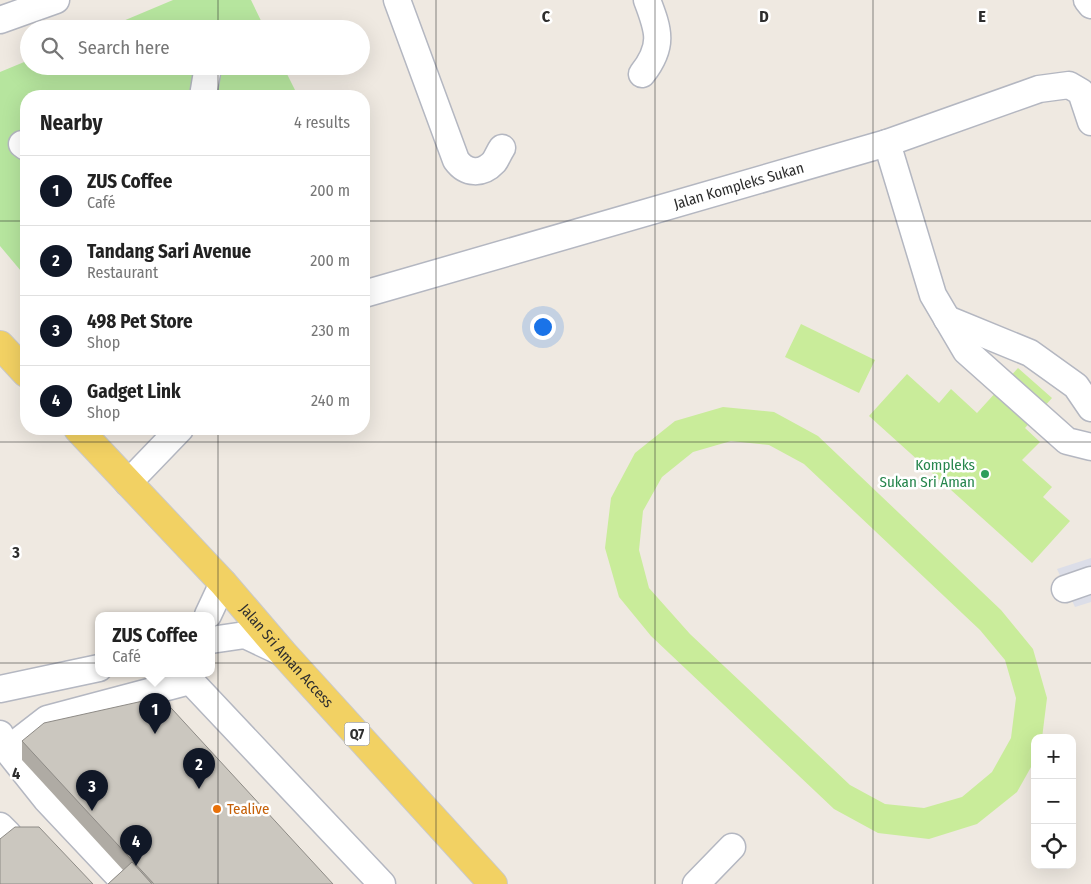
<!DOCTYPE html>
<html lang="en">
<head>
<meta charset="utf-8">
<style>
  :root { --surface:#fff; --page:#f2f2f2; --text:#222; --muted:#767676; --line:#e0e0e0; --accent:#111827 }
  body { margin:0; font-family:"Fira Sans Condensed",sans-serif; background:var(--page); color:var(--text) }
  .controls { position:absolute; right:15px; bottom:15px; display:grid; overflow:hidden; border-radius:10px; box-shadow:0 5px 20px #0002 }
  .controls button { width:45px; height:45px; display:grid; place-items:center; padding:0; border:0; border-bottom:1px solid var(--line); background:var(--surface); color:var(--text); font:25px sans-serif }
  .you { position:absolute; left:542px; top:326px; width:18px; height:18px; margin:-12px; border:4px solid #fff; border-radius:50%; background:#1a73e8; box-shadow:0 0 0 8px #1a73e833 }
  .badge { display:grid; place-items:center; width:32px; height:32px; border-radius:50%; background:var(--accent); color:#fff; font-size:16px; font-weight:700 }
  .pin { position:absolute; translate:-50% -41px; filter:drop-shadow(0 1px 2px #0008) }
  .pin::after { content:''; position:absolute; top:26px; width:18px; height:15px; background:inherit; clip-path:polygon(0 0,100% 0,50% 100%) }
  .popup { position:absolute; left:95px; top:612px; width:120px; height:65px; box-sizing:border-box; display:grid; place-content:center; border-radius:10px; background:var(--surface); filter:drop-shadow(0 1px 4px #0005); font-size:16px; white-space:nowrap; color:var(--muted) }
  .popup b { font-size:19px; color:var(--text) }
  .popup::after { content:''; position:absolute; left:50%; top:100%; margin-left:-10px; border:10px solid transparent; border-top-color:var(--surface) }
  .list { margin:0; padding:0; list-style:none }
  h2 { display:flex; justify-content:space-between; align-items:center; height:65px; margin:0; padding:0 20px; font-size:21px }
  h2 small { font-size:16px; font-weight:400; color:var(--muted) }
  .list li { display:grid; grid-template-columns:32px 1fr auto; gap:15px; align-items:center; box-sizing:border-box; height:70px; padding:0 20px; border-top:1px solid var(--line) }
  .list b { display:block; font-size:19px; white-space:nowrap }
  .list p { margin:0; font-size:16px; white-space:nowrap; color:var(--muted) }
  .list em { font-size:16px; font-style:normal; color:var(--muted) }
  .icon { flex:none; width:28px; height:28px; fill:none; stroke:currentColor; stroke-width:2; stroke-linecap:round; stroke-linejoin:round }
  .map { position:relative; flex:none; width:1091px; height:884px; overflow:hidden }
  .search { position:absolute; background:var(--surface); box-shadow:0 5px 20px #0002; left:20px; top:20px; width:350px; height:55px; display:flex; align-items:center; gap:12px; box-sizing:border-box; padding:0 18px; border-radius:28px; color:var(--muted); font-size:19px }
  .panel { position:absolute; background:var(--surface); box-shadow:0 5px 20px #0002; left:20px; top:90px; width:350px; height:345px; border-radius:20px }
  .map>svg:first-child { display:block }
</style>
</head>
<body>
<div class="map">
<svg width="1091" height="884" viewBox="0 0 1091 884">
  <rect width="100%" height="100%" fill="#efe9e1"/>
  <path fill="#dcdee8" d="M1091,558v44l-16,5 -18,-38z"/>
  <path fill="#b6e59e" d="M173,0h78l14,29h-161z
    M29,60v6h254l15,30h-272v181l-26,-31v-174z"/>
  <path fill="#c9ec9a" fill-rule="evenodd" d="M801,324l74,36 -16,33 -74,-36z
    M1018,368l34,30 -27,30 15,14 -18,18 30,27 -9,10 27,24 -38,42 -163,-147 38,-42 32,29 12,-14 26,24z
    M723,407l51,5 44,24 183,174 32,39 14,49 -5,40h-7v22l-18,32 -40,32 -48,15 -51,-6 -44,-24 -183,-173 -32,-39 -14,-49 6,-50 24,-45 40,-32zM731,441l38,4 35,19 176,166 25,30 11,38 -5,40 -19,34 -30,25 -38,11 -39,-4 -35,-19 -160,-151 -41,-46 -10,-38 4,-39 19,-34 31,-25z"/>
  <g fill="none" stroke-linecap="round" stroke-linejoin="round">
    <g stroke="#b4b7c1" stroke-width="29">
      <g id="minor">
        <path d="M397,0l59,160c10,14 26,15 38,2 3,-4 5,-10 8,-14"/>
        <path d="M1087,0l4,5"/>
        <path d="M0,20l56,-20"/>
        <path d="M642,74c22,-28 17,-43 5,-74"/>
        <path d="M203,96l5,-30"/>
        <path d="M887,143l46,152 33,56 101,90 24,6"/>
        <path d="M22,144l4,3"/>
        <path id="s1" d="M364,294l523,-151 152,-54 30,-4 12,7 10,30"/>
        <path d="M947,319l83,34 46,33 15,22"/>
        <path d="M128,483l52,-54"/>
        <path d="M1065,589l26,-9"/>
        <path d="M208,615l15,-32"/>
        <path d="M211,640l34,-5 38,18"/>
        <path d="M183,673l199,211"/>
        <path d="M0,689l99,-21"/>
        <path d="M0,734l7,16 39,49 80,85"/>
        <path d="M7,750l40,-31 143,-38"/>
        <path d="M0,826l8,8 -8,7"/>
        <path d="M696,884l36,-37"/>
      </g>
    </g>
    <g stroke="#c9c9c9" stroke-width="30">
      <g id="major">
        <path d="M0,345l26,28"/>
        <path id="s2" d="M78,429l145,154 60,70 210,231"/>
      </g>
    </g>
    <use href="#minor" stroke="#fff" stroke-width="26"/>
    <use href="#major" stroke="#f2d163" stroke-width="28"/>
  </g>
  <path fill="#afaba4" d="M22,741l311,143h-225l15,-14 -101,-110z"/>
  <path fill="#cbc7bf" stroke="#8e8b86" d="M161,697l172,187h-179l-132,-143 22,-18z
    M15,827h24l54,57h-93v-45z
    M132,862l20,22h-44z"/>
  <path fill="none" stroke="#2e2e2e" stroke-width="1" stroke-opacity="0.55" d="M218,0v29M436,0v884M655,0v884M873,0v884M218,66v30M0,221h26M364,221h727M218,429v455M0,442h1091M0,663h1091"/>
  <circle fill="#2e9e5b" stroke="#fff" stroke-width="2" cx="985" cy="474" r="5"/>
  <circle fill="#e8710a" stroke="#fff" stroke-width="2" cx="217" cy="809" r="5"/>
  <g text-anchor="middle" dominant-baseline="central" stroke-width="5" stroke-linejoin="round" paint-order="stroke">
    <rect fill="#fff" stroke="#6d6d6d" stroke-width="1" x="344.5" y="722.5" width="25" height="23" rx="4"/>
    <g font-size="14" font-weight="bold" fill="#2e2e2e">
      <text x="357" y="734">Q7</text>
    </g>
    <g font-size="15" fill="#2e2e2e" stroke="#fff">
      <text stroke="none"><textPath href="#s1" startOffset="390">Jalan Kompleks Sukan</textPath></text>
      <text stroke="none"><textPath href="#s2" startOffset="308">Jalan Sri Aman Access</textPath></text>
    </g>
    <g font-size="15" fill="#27864d" stroke="#fff" text-anchor="end">
      <text x="975" y="465">Kompleks<tspan x="975" dy="17">Sukan Sri Aman</tspan></text>
    </g>
    <g font-size="15" fill="#c56008" stroke="#fff" text-anchor="start">
      <text x="227" y="809">Tealive</text>
    </g>
  </g>
  <g font-size="16" text-anchor="middle" font-weight="bold" fill="#2e2e2e" stroke="#fff" stroke-width="5" stroke-linejoin="round" paint-order="stroke">
    <text x="546" y="22">C</text>
    <text x="764" y="22">D</text>
    <text x="982" y="22">E</text>
    <text x="16" y="558">3</text>
    <text x="16" y="779">4</text>
  </g>
</svg>
<div class="controls">
<button>+</button>
<button>−</button>
<button><svg class="icon" aria-label="locate" viewBox="0 0 24 24"><circle cx="12" cy="12" r="6"/><path d="M12 2v4M12 18v4M2 12h4M18 12h4"/></svg></button>
</div>
<div class="you"></div>
<div class="pin badge" style="left:155px;top:734px">1</div>
<div class="popup"><b>ZUS Coffee</b>Café</div>
<div class="pin badge" style="left:199px;top:789px">2</div>
<div class="pin badge" style="left:92px;top:811px">3</div>
<div class="pin badge" style="left:136px;top:866px">4</div>
<div class="search"><svg class="icon" aria-label="search" viewBox="0 0 24 24"><circle cx="10" cy="10" r="6"/><path d="M15 15l6 6"/></svg>Search here</div>
<section class="panel">
<h2>Nearby<small>4 results</small></h2>
<ul class="list">
<li><span class="badge">1</span><div><b>ZUS Coffee</b><p>Café</p></div><em>200 m</em></li>
<li><span class="badge">2</span><div><b>Tandang Sari Avenue</b><p>Restaurant</p></div><em>200 m</em></li>
<li><span class="badge">3</span><div><b>498 Pet Store</b><p>Shop</p></div><em>230 m</em></li>
<li><span class="badge">4</span><div><b>Gadget Link</b><p>Shop</p></div><em>240 m</em></li>
</ul>
</section>
</div>
</body>
</html>
